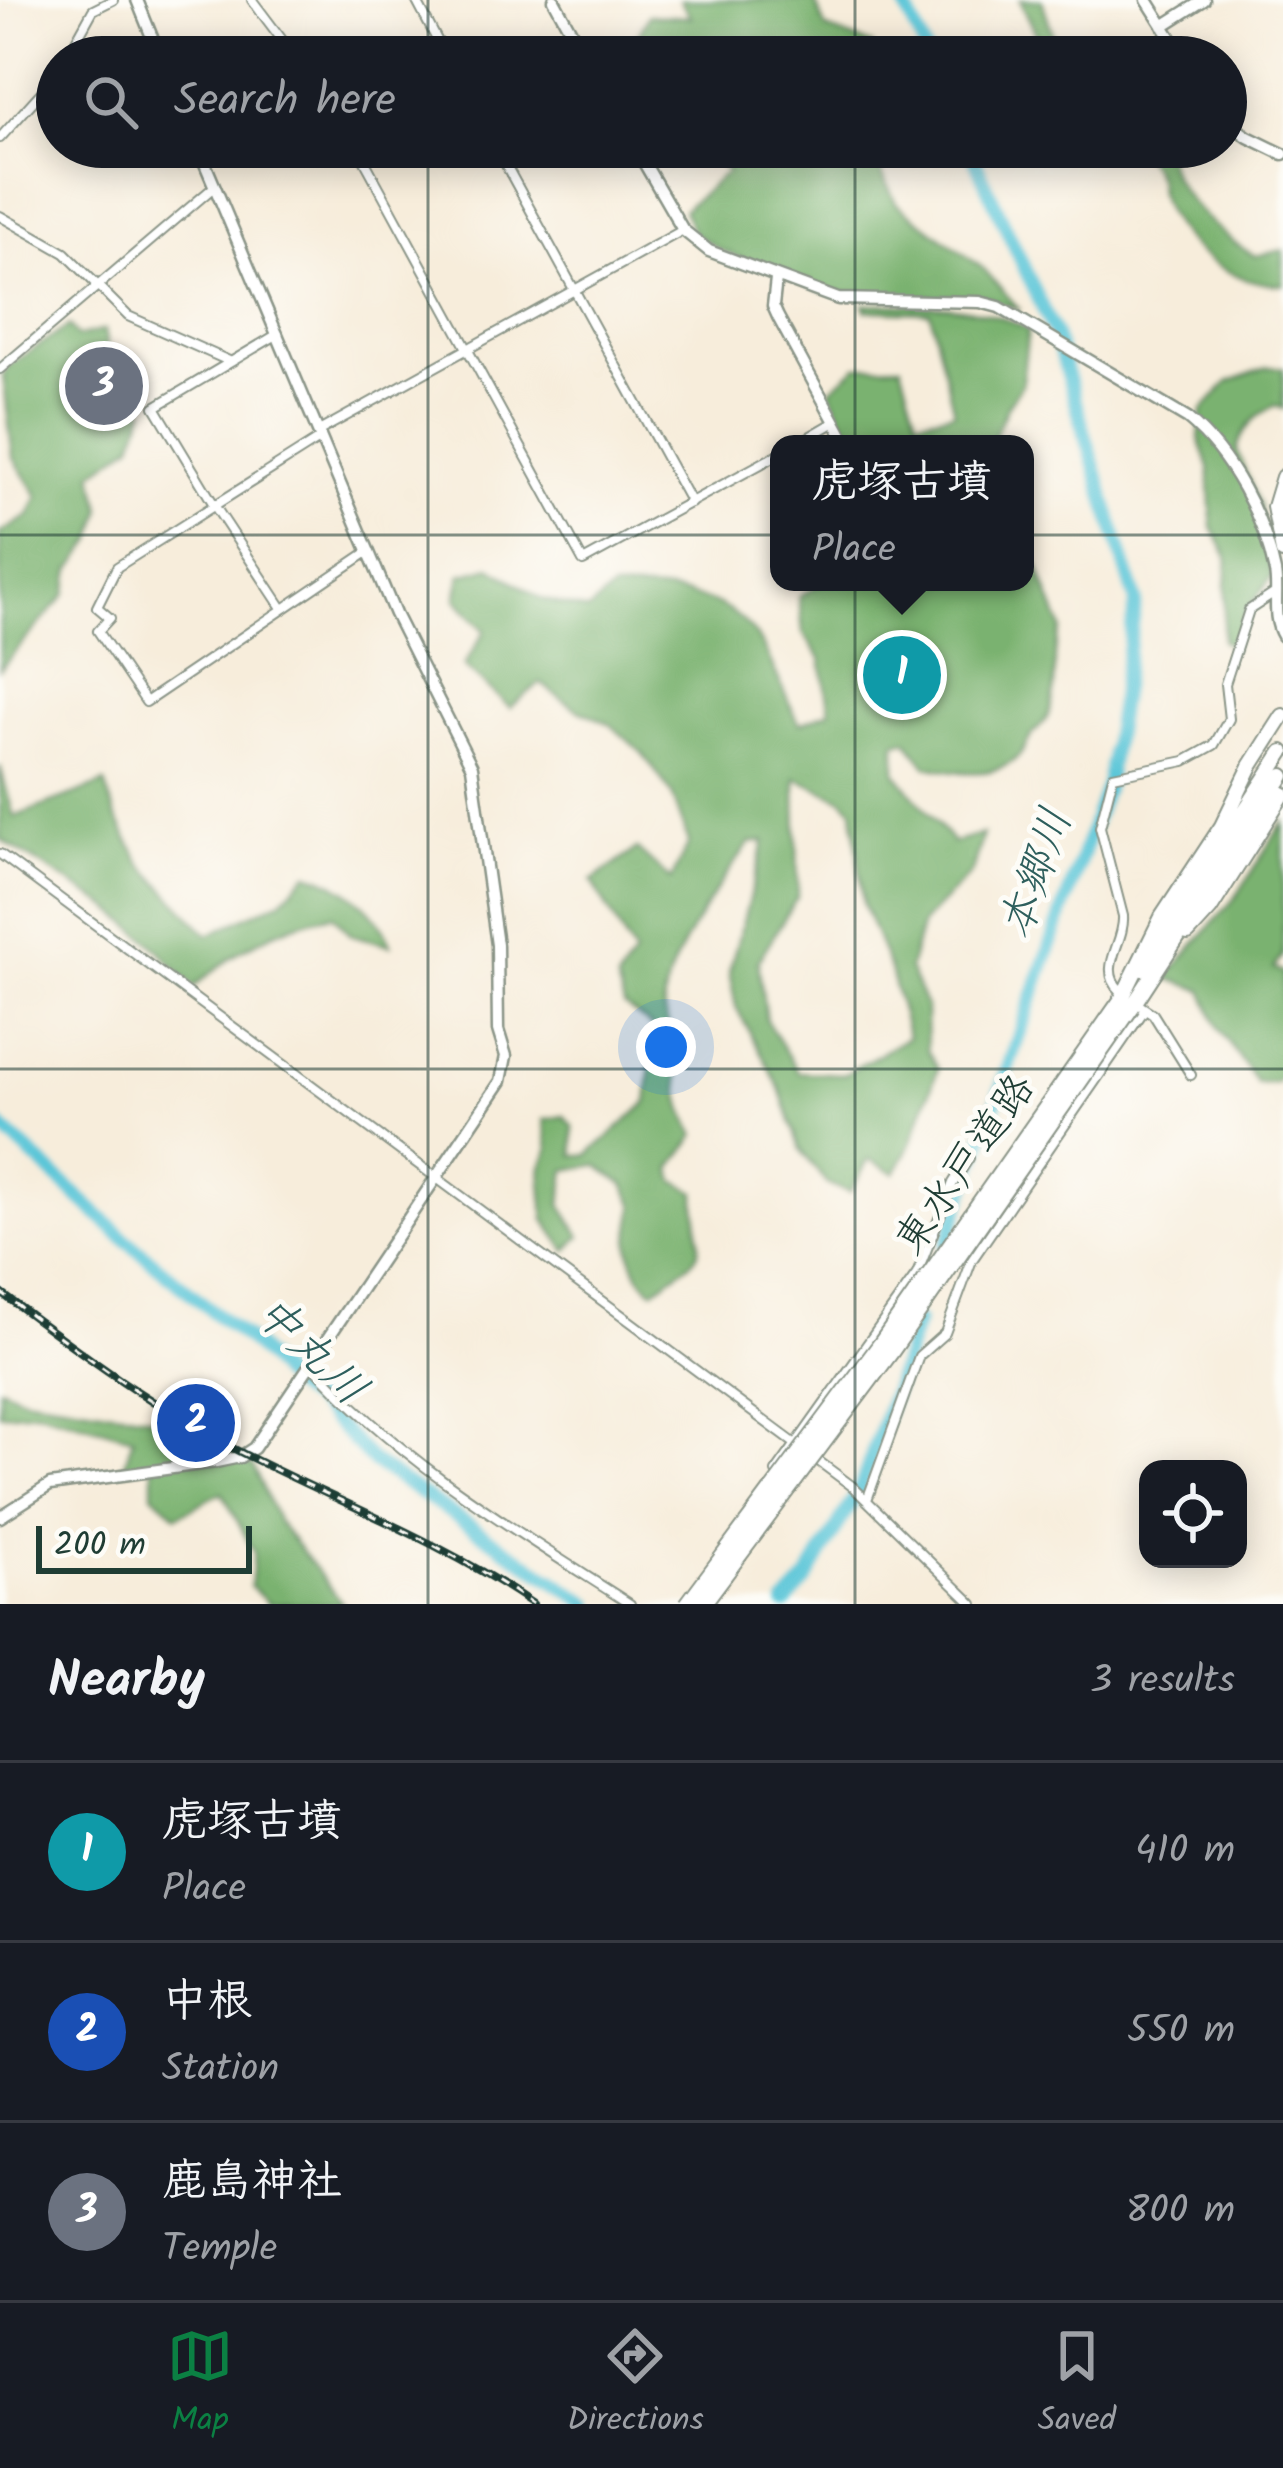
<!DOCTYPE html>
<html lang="en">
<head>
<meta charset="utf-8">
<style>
  :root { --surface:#171b24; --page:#242831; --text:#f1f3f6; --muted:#9ea1a6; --line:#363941; --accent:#0b8043 }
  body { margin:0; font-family:Kalam,"Klee One",sans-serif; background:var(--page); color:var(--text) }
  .controls { position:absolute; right:36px; bottom:36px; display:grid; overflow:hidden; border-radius:24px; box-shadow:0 6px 30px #0003 }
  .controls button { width:108px; height:108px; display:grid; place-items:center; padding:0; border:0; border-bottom:3px solid var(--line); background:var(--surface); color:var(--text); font:60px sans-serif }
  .scale { position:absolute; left:36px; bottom:30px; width:216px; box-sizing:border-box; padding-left:12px; border:6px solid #1f3d34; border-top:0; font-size:33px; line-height:42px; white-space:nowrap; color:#1f3d34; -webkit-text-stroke:9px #fdfcf7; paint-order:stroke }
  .you { position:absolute; left:666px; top:1047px; width:42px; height:42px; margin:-30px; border:9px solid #fff; border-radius:50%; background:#1a73e8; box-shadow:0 0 0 18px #1a73e833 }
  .badge { display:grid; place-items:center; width:78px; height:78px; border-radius:50%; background:var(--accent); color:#fff; font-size:39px; font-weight:700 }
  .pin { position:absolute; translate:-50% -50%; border:6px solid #fff; box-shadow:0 3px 12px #0006 }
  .popup { position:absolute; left:770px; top:435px; width:264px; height:156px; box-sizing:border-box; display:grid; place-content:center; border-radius:24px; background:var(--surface); filter:drop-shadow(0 3px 9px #0005); font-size:39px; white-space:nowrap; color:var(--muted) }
  .popup b { font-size:45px; color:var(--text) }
  .popup::after { content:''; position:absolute; left:50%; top:100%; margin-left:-24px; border:24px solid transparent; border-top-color:var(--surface) }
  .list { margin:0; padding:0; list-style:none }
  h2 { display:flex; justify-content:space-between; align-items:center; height:156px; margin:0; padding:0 48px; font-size:51px }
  h2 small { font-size:39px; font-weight:400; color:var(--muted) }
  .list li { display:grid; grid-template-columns:78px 1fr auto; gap:36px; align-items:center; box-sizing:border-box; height:180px; padding:0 48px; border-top:3px solid var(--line) }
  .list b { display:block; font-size:45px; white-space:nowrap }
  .list p { margin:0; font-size:39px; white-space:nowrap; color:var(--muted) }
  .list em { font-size:39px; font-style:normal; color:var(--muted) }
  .icon { flex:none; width:66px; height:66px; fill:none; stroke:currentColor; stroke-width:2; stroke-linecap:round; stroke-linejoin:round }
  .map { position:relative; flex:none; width:1283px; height:1604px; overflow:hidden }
  .search { position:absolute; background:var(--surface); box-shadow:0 6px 30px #0003; left:36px; right:36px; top:36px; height:132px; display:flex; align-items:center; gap:30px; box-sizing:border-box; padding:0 42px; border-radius:66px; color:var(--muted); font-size:45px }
  .sheet { height:696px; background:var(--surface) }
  nav { display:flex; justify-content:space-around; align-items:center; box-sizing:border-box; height:168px; border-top:3px solid var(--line); background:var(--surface); font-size:33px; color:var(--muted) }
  nav a { display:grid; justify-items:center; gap:6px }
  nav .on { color:var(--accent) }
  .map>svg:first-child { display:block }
</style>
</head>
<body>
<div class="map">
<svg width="1283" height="1604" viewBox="0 0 1283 1604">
  <rect width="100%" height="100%" fill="#fdfcf7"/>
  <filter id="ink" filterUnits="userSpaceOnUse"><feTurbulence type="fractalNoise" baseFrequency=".00833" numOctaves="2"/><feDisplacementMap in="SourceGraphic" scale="24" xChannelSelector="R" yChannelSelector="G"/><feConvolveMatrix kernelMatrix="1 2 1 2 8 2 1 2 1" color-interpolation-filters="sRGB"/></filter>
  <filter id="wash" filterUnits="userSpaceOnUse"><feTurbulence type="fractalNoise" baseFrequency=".004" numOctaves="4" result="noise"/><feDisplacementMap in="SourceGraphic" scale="48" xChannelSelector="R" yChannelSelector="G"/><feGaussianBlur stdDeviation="2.7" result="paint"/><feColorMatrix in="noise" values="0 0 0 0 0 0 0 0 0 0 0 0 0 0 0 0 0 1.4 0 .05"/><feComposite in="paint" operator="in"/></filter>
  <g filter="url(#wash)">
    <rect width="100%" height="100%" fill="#f7eddb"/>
    <path fill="#7ab26f" stroke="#4c7852" stroke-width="3" fill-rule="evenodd" d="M679,0h135l12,29 46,16 3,12h-229l-13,-13 16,-29 42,2z
      M1020,0h22l16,50 35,-15 43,1 -5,8 -39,13h-51v-13z
      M698,147h180l-4,10 22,46 88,66 36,41 -36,-13h-121l-40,-6 -105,-42 -25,-17 -10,-22 45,-39z
      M1137,147h26l4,4c-2,37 58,88 88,105l28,-6v35c-53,-1 -105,-38 -123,-88 -2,-6 -1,-13 -3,-19 -3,-11 -14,-22 -20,-31z
      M864,304c57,1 113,-3 164,26l-6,54 -14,21 -14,32 -12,7h-116l-18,-14 -18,-40 27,-24 44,-1 16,55 37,-8 -24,-100 -64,-2z
      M69,326l8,11 27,-7 3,17 38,63 -12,34 -40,29 9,37 -8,29 -23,31 -5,24 -66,75v-136l29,-17 9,-20 -25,-39 -10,-82 6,-10z
      M1267,367l16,1v41l-8,-4c-18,9 -35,25 -38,46l23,56 12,70 -27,36 -12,34 -11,-6 6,-84 -16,-30 -3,-59 -10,-30 3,-27 26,-29z
      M1025,520l4,24 33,85c-11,22 -5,42 -9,65 -3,23 -5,24 -20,40 -6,7 -9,18 -16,24 -25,22 -62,14 -91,8l-19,-26 -11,2v31l57,70 30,-9 -11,38 -50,51 -13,46 17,38 1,43 11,19 -28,77 -15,27 -26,-14 -19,33 -23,-8 -27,-35 -20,-61 -44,-81 -7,-35 36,-131 -15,2c-25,32 -91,125 -86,165 2,16 10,30 12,46 3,33 2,52 20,81l-24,33 3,13 21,11c0,70 21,54 -43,98 -29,-25 -25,-52 -18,-85l-11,-21 -27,-19 -31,5 -5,35 20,31 -14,15 -22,-31 -4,-51 8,-20 -5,-29 20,-4 9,10 1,29h14l59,-52 8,-74 -31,-23 -7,-25 17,-26 -42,-74 45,-32 34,31 18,-37 -17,-49 -29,-40 -33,-30 -35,-16 -35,-25 -30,25 -46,-42 21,-35 -29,-32 5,-24 30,-8 51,32 46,12 24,-21c56,-1 121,1 151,57 14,25 23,53 37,77l30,-13 -9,-52 -18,-26 -4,-36 25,-15h201zM796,778l46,21 11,10 10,95 27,66 18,67 -63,37 -47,-2 -32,-52 -8,-59 40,-65z
      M0,766l14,51 91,-34 11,34 25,46 67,72 73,-35 27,-27c36,10 70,37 83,72l-40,-10 -18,-20c-57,10 -96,35 -139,72l-42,-44 -41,-34 -111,-70z
      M1283,822v132l-9,14 9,5v102l-8,8h-18l-38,-54 -16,-39 -37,-12 72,-84z
      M0,1387l23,10 124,19 106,50 25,56 65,82h-74l-19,-18 4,-34 -32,-60 -45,24 -24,-22v-28l-30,4 10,-33 -95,-26 -38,3z"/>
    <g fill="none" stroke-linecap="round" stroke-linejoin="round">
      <path stroke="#5cc6d8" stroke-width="14" d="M903,0l25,57
        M0,1126l125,113 131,108 38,41 22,15 58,60 216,141
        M946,1245l161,-461 29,-183 -81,-266 -86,-188
        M785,1604l21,-23 55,-95 56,-164"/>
    </g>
  </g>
  <g filter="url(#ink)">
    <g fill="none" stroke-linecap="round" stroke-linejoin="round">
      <g stroke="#8b9588" stroke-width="12">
        <path id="street" d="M252,0l43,57
          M416,0l30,57
          M67,57l26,-47 20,-10
          M0,138l57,-63
          M357,147l226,414 196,-107
          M496,147l195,356
          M0,216l65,37 63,63 101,45
          M278,334l-123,73 61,101 66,100
          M0,369l215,-183
          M319,431l364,-201
          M321,438l-204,129 -20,40 13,11 -12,13 48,71 223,-151
          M797,444l38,-22
          M0,854l852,632 121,118
          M1120,990c-23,-22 5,-47 3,-74l-23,-89 13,-51 72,-15 29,-16 15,-26 -4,-35 24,-74 26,-17
          M1141,1006l12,8 38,61
          M311,1363c88,99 209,170 319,241
          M776,1472l141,-198 36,-91 16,-25
          M867,1500l52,-144 26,-23 27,-73 173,-251"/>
      </g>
      <g stroke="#8b9588" stroke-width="15">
        <path id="secondary" d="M137,0l23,57
          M554,0l31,57
          M1147,0l36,57
          M1163,26l41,-26
          M1226,121l22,16 35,17
          M635,147l48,83 26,21 129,48 142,3 19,5 189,112c43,35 76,99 87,153 4,22 -4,45 8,64
          M776,279l-3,27 5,11 69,127
          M0,1517l50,-32 166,-23 24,-5 14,-9 247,-367 5,-25 -8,-26 -1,-85 -25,-178 -77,-153 -197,-467"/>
      </g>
      <g stroke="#8b9588" stroke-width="18">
        <path id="highway" d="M1283,477l-9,30 9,45
          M1188,933l22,-24 73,-115
          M1142,969l141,-217
          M1121,1000l41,-83 60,-91 29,-60 32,-50
          M1132,1007l151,-231"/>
      </g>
      <use href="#street" stroke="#fff" stroke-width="8"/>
      <use href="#secondary" stroke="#fff" stroke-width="10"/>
      <use href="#highway" stroke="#fff" stroke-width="14"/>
      <g stroke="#1f3d34" stroke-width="8">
        <path id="rail" d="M0,1292c79,60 157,118 246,163 95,48 199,88 287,149"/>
      </g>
      <use href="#rail" stroke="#fdfcf7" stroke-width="3" stroke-dasharray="9" stroke-linecap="butt"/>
      <g stroke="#8b9588" stroke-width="18" stroke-linecap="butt">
        <path id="highway-bridge" d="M687,1604l194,-261 240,-343
          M703,1604l189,-253 240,-344"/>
      </g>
      <use href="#highway-bridge" stroke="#fff" stroke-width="14"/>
    </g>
  </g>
  <path fill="none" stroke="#1f3d34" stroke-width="3" stroke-opacity="0.55" d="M428,0v57M855,0v57M428,147v1457M855,147v1457M0,535h1283M0,1069h1283"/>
  <g text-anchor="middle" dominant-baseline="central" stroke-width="10" stroke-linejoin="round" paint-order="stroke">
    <g font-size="42" fill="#1f3d34" stroke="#fdfcf7">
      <text transform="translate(966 1165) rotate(-55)">東水戸道路</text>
    </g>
    <g font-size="45" font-style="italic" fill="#2e5f5d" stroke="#fdfcf7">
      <text transform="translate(1038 874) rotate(-71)">本郷川</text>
      <text transform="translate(310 1352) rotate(44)">中丸川</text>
    </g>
  </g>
</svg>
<div class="controls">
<button><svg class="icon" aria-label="locate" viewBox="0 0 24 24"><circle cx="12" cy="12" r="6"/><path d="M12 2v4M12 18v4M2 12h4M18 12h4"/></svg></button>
</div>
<div class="scale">200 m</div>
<div class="you"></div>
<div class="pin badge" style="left:902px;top:675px;background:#0f9aa8">1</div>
<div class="popup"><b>虎塚古墳</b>Place</div>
<div class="pin badge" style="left:196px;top:1423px;background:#1a4fb4">2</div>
<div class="pin badge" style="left:104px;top:386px;background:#6b7280">3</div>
<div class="search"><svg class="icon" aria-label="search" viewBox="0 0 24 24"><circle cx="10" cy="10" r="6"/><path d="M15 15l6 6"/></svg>Search here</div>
</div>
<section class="sheet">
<h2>Nearby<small>3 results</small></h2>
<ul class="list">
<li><span class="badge" style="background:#0f9aa8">1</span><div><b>虎塚古墳</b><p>Place</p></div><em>410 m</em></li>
<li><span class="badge" style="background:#1a4fb4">2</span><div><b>中根</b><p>Station</p></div><em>550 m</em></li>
<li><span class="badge" style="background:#6b7280">3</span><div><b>鹿島神社</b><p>Temple</p></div><em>800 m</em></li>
</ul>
</section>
<nav>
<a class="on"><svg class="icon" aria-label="map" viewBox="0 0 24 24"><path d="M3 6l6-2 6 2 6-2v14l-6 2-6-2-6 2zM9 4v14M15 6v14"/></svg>Map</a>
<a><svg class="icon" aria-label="directions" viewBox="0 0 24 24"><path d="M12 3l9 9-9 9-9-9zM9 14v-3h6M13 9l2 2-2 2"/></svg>Directions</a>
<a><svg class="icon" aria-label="saved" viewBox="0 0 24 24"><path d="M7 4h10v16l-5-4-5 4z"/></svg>Saved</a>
</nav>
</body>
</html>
